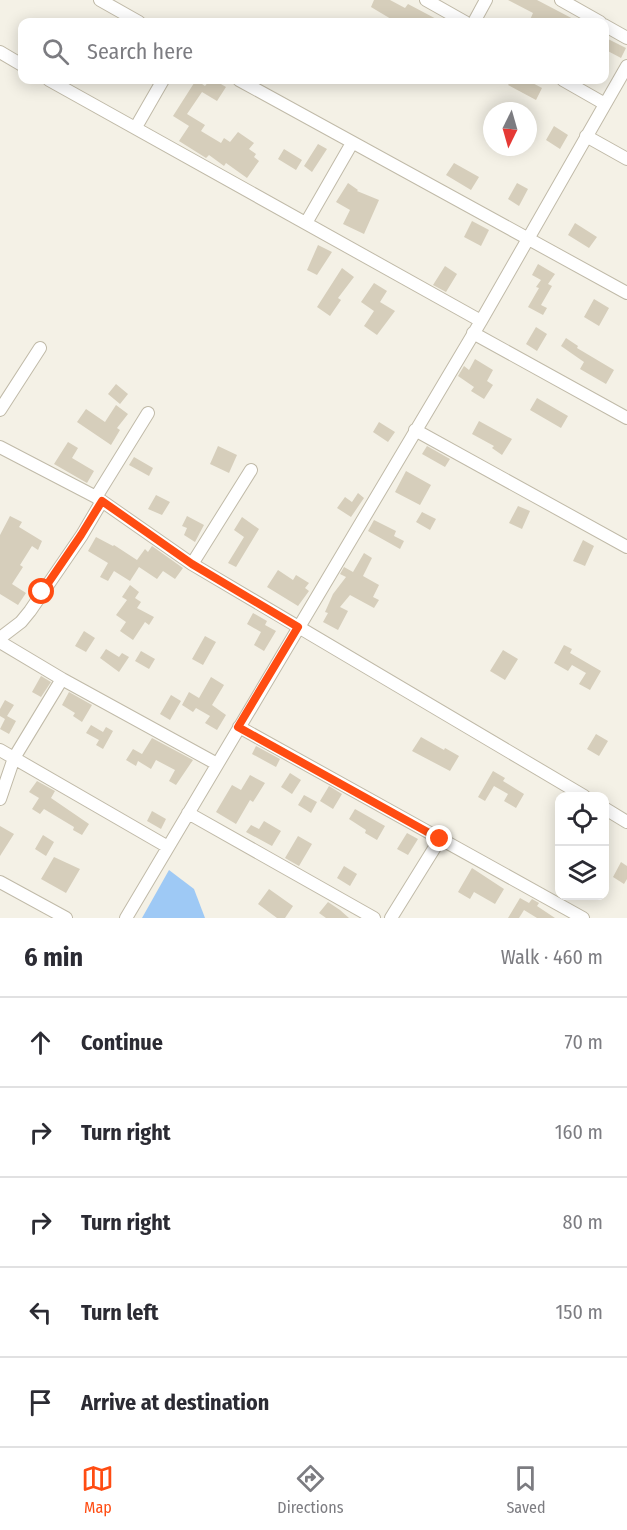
<!DOCTYPE html>
<html lang="en">
<head>
<meta charset="utf-8">
<style>
  :root { --surface:#fff; --page:#f2f2f3; --text:#2b2b33; --muted:#7c7c81; --line:#e1e1e2; --accent:#ff4c12 }
  body { margin:0; font-family:"Fira Sans Condensed",sans-serif; background:var(--page); color:var(--text) }
  .controls { position:absolute; right:18px; bottom:18px; display:grid; overflow:hidden; border-radius:12px; box-shadow:0 3px 15px #0003 }
  .controls button { width:54px; height:54px; display:grid; place-items:center; padding:0; border:0; border-bottom:2px solid var(--line); background:var(--surface); color:var(--text); font:30px sans-serif }
  .compass { position:absolute; left:483px; top:102px; width:54px; height:54px; border-radius:50%; background:var(--surface); box-shadow:0 3px 15px #0003; rotate:185deg }
  .stop { position:absolute; width:18px; height:18px; margin:-14px; border:4px solid #ff4c12; border-radius:50%; background:#fff }
  .stop.end { background:#ff4c12; border-color:#fff; box-shadow:0 2px 6px #0008 }
  .list { margin:0; padding:0; list-style:none }
  h2 { display:flex; justify-content:space-between; align-items:center; height:78px; margin:0; padding:0 24px; font-size:26px }
  h2 small { font-size:20px; font-weight:400; color:var(--muted) }
  .list li { display:grid; grid-template-columns:39px 1fr auto; gap:18px; align-items:center; box-sizing:border-box; height:90px; padding:0 24px; border-top:2px solid var(--line) }
  .list b { display:block; font-size:22px; white-space:nowrap }
  .list em { font-size:20px; font-style:normal; color:var(--muted) }
  .icon { flex:none; width:33px; height:33px; fill:none; stroke:currentColor; stroke-width:2; stroke-linecap:round; stroke-linejoin:round }
  .map { position:relative; flex:none; width:627px; height:918px; overflow:hidden }
  .search { position:absolute; background:var(--surface); box-shadow:0 3px 15px #0003; left:18px; right:18px; top:18px; height:66px; display:flex; align-items:center; gap:15px; box-sizing:border-box; padding:0 21px; border-radius:12px; color:var(--muted); font-size:22px }
  .sheet { height:528px; background:var(--surface) }
  nav { display:flex; justify-content:space-around; align-items:center; box-sizing:border-box; height:84px; border-top:2px solid var(--line); background:var(--surface); font-size:16px; color:var(--muted) }
  nav a { display:grid; justify-items:center; gap:3px }
  nav .on { color:var(--accent) }
  .map>svg:first-child { display:block }
</style>
</head>
<body>
<div class="map">
<svg width="627" height="918" viewBox="0 0 627 918">
  <rect width="100%" height="100%" fill="#f4f1e6"/>
  <path fill="#9ec9f5" d="M169,870l25,19 11,29h-63z"/>
  <path fill="#d6cebb" d="M374,0h16l15,8 3,-4 34,18h-46l-25,-15z
    M508,0h29l42,22h-50l4,-9z
    M604,37l22,11 -5,10 -17,-9z
    M196,80l9,6 5,-6h4l12,7 -9,14 -15,-9 -15,22 18,11 -4,6 20,12 3,-5 6,4 8,-10 16,11 -5,6 7,5 -2,3 5,4 -12,17 -21,-15 -2,3 -15,-11 -3,3 -27,-17 10,-15 -16,-10z
    M512,80h15l15,8 -6,12 -28,-15z
    M554,126l14,9 -8,14 -14,-9z
    M318,144l9,5 -15,23 -8,-6z
    M284,149l18,11 -6,10 -18,-11z
    M454,163l25,14 -8,13 -25,-15z
    M348,183l10,7 -1,1 22,9 -15,34 -21,-10 7,-14 -14,-8z
    M517,183l11,6 -9,17 -11,-7z
    M472,221l17,9 -8,16 -17,-9z
    M575,223l22,14 -8,11 -21,-13z
    M318,245l14,7 -15,23 -10,-5z
    M538,264l17,10 -7,10 4,2 -11,19 6,3 -4,7 -15,-8 11,-19 -3,-1 5,-7 -9,-5z
    M445,266l12,8 -11,18 -13,-7z
    M342,268l12,9 -16,21 3,2 -11,16 -13,-9z
    M374,283l13,8 -7,11 15,9 -18,24 -13,-9 10,-15 -13,-9z
    M594,299l15,9 -10,18 -15,-9z
    M536,327l11,7 -10,17 -11,-7z
    M566,338l12,8 -1,2 37,22 -8,14 -26,-15 4,-7 -23,-16z
    M475,359l18,11 -6,11 6,4 -9,14 -13,-8 3,-4 -16,-11 6,-10 5,4z
    M116,384l12,10 -8,10 -12,-10z
    M537,398l31,18 -7,12 -31,-18z
    M116,405l12,9 -11,14 3,2 -9,15 -34,-23 9,-13 19,13z
    M479,421l33,18 -10,16 -10,-7 2,-2 -22,-12z
    M379,422l16,10 -7,10 -15,-10z
    M68,442l10,6 -6,10 22,13 -7,12 -33,-19z
    M218,446l19,9 -8,18 -19,-9z
    M427,446l23,13 -5,8 -23,-13z
    M134,457l19,11 -4,8 -20,-11z
    M406,471l25,14 -11,20 -25,-13z
    M358,493l6,5 -13,19 -14,-9 8,-11 7,5z
    M156,495l14,7 -8,13 -14,-6z
    M518,506l12,5 -8,18 -13,-6z
    M422,512l14,7 -6,11 -14,-8z
    M10,516l12,6 -3,5 23,14 -4,9 -6,-4 -12,19 3,2 -11,17 14,9 -8,12 -18,-11v-59z
    M187,516l17,9 -9,17 -11,-7 3,-7 -5,-2z
    M242,517l17,12 -23,38 -8,-4 16,-26 -10,-7z
    M374,520l22,11 -2,5 10,5 -4,8 -32,-18z
    M96,537l17,9 1,-1 23,15 8,-11 3,3 4,-6 31,22 -8,11 -12,-8 -6,8 -18,-12 -9,14 -16,-10 -6,10 -8,-4 8,-14 -20,-12z
    M583,540l11,6 -9,20 -12,-5z
    M364,553l8,5 -9,18 16,9 -6,12 6,3 -5,8 -24,-13 -10,12 8,4 -10,19 -15,-8 5,-9 -3,-1 8,-18 13,-17 -6,-3 4,-7 9,5z
    M278,570l15,10 3,-5 13,8 -4,5 4,3 -11,15 -31,-19z
    M130,585l9,7 -4,6 6,4 -4,6 17,9 -5,8 -4,-3 -12,18 -13,-9 6,-9 -10,-7 11,-15 -5,-3z
    M253,613l14,8 -2,4 11,6 -12,20 -10,-6 7,-13 -14,-8z
    M84,631l11,7 -9,14 -11,-6z
    M205,636l11,6 -13,23 -11,-6z
    M564,645l8,4 -2,4 31,18 -11,19 -11,-6 7,-11 -14,-8 -4,6 -14,-8z
    M106,649l13,8 3,-4 7,4 -10,15 -19,-14z
    M503,650l15,9 -13,21 -15,-9z
    M141,651l14,8 -6,10 -14,-8z
    M41,676l10,6 -10,15 -9,-5z
    M211,677l13,8 -12,20 14,10 -9,15 -12,-7 5,-7 -14,-8 -3,4 -11,-7 7,-13 10,6z
    M69,692l23,13 -10,17 -9,-6 2,-3 -13,-8z
    M171,695l10,6 -11,19 -10,-6z
    M5,700l9,5 -7,11 9,5 -7,13 -9,-5 5,-10 -5,-3v-7z
    M91,725l12,7 3,-5 7,4 -10,18 -7,-4 3,-5 -13,-7z
    M596,734l12,7 -9,15 -12,-7z
    M421,737l23,13 1,-2 14,8 -9,15 -38,-20z
    M152,738l41,22 -17,25 -7,-4 6,-11 -19,-10 -5,9 -13,-8 -2,5 -10,-6 7,-11 9,5z
    M256,746l24,13 -4,8 -24,-13z
    M493,771l12,7 -2,3 21,13 -8,14 -12,-7 4,-7 -14,-8 -9,15 -7,-4z
    M290,773l11,7 -9,14 -11,-7z
    M250,775l15,8 -12,19 -3,-2 -14,24 -20,-12 16,-27 9,5z
    M37,781l18,10 -4,7 38,26 -7,11 -9,-5 1,-3 -30,-18 -4,5 -8,-5 7,-11 -10,-6z
    M329,786l13,8 -9,15 -13,-8z
    M304,795l13,7 -6,11 -13,-8z
    M355,809l30,17 -8,14 -12,-7 1,-3 -17,-11z
    M152,811l14,8 -5,10 -14,-8z
    M264,821l17,10 -9,15 -26,-14 5,-7 8,4z
    M0,826l14,8 -14,22z
    M407,833l11,6 -10,16 -11,-6z
    M43,835l11,7 -8,14 -11,-7z
    M298,836l14,8 -13,22 -14,-8z
    M54,857l26,12 -14,24 -25,-14z
    M621,862l6,4v13l-3,5 -11,-7z
    M344,866l13,8 -7,12 -13,-8z
    M472,868l32,21 -9,15 -21,-12 -4,7 -12,-7z
    M269,889l24,17 -8,12h-8l-19,-14z
    M520,898l9,5 3,-4 7,4 -2,3 18,12h-18l-13,-8 -5,8h-11z
    M328,902l12,8 9,8h-23l-7,-5z"/>
  <g fill="none" stroke-linecap="round" stroke-linejoin="round">
    <g stroke="#c0baa8" stroke-width="14">
      <path id="street" d="M100,0l39,22
        M426,0l39,22
        M561,0l39,22
        M474,22l12,-22
        M604,25l23,13
        M0,52l22,13
        M49,80l432,241
        M239,80l388,213
        M563,80l42,24
        M136,127l27,-47
        M586,136l41,23
        M306,223l46,-80
        M473,333l154,85
        M0,410l40,-62
        M415,430l212,117
        M0,447l96,50 96,67 392,232
        M96,497l52,-84
        M192,564l59,-94
        M0,638l21,-16 9,-11 52,-76 20,-34
        M0,642l62,37 155,85
        M239,727l344,191
        M0,750l168,97
        M0,799l14,-41 48,-79
        M604,808l23,14
        M188,813l186,105
        M0,882l66,36
        M126,918l355,-597 146,-255
        M391,918l49,-79"/>
    </g>
    <use href="#street" stroke="#fff" stroke-width="12"/>
  </g>
  <g fill="none" stroke-linecap="round" stroke-linejoin="round">
    <path stroke="#ff4c12" stroke-width="8" d="M42,592l39,-57 21,-34 90,63 106,63 -60,100 202,112"/>
  </g>
</svg>
<div class="controls">
<button><svg class="icon" aria-label="locate" viewBox="0 0 24 24"><circle cx="12" cy="12" r="6"/><path d="M12 2v4M12 18v4M2 12h4M18 12h4"/></svg></button>
<button><svg class="icon" aria-label="layers" viewBox="0 0 24 24"><path d="M12 4l9 5-9 5-9-5zM3 14l9 5 9-5"/></svg></button>
</div>
<svg class="compass" viewBox="-18 -18 36 36"><path d="M0-13l5 13h-10z" fill="#e53935"/><path d="M0 13l5-13h-10z" fill="#7c7c81"/></svg>
<div class="stop" style="left:42px;top:592px"></div>
<div class="stop end" style="left:440px;top:839px"></div>
<div class="search"><svg class="icon" aria-label="search" viewBox="0 0 24 24"><circle cx="10" cy="10" r="6"/><path d="M15 15l6 6"/></svg>Search here</div>
</div>
<section class="sheet">
<h2>6 min<small>Walk · 460 m</small></h2>
<ul class="list">
<li><svg class="icon" aria-label="ahead" viewBox="0 0 24 24"><path d="M12 20V5M6 11l6-6 6 6"/></svg><div><b>Continue</b></div><em>70 m</em></li>
<li><svg class="icon" aria-label="right" viewBox="0 0 24 24"><path d="M7 20v-9h11M14 6l5 5-5 5"/></svg><div><b>Turn right</b></div><em>160 m</em></li>
<li><svg class="icon" aria-label="right" viewBox="0 0 24 24"><path d="M7 20v-9h11M14 6l5 5-5 5"/></svg><div><b>Turn right</b></div><em>80 m</em></li>
<li><svg class="icon" aria-label="left" viewBox="0 0 24 24"><path d="M17 20v-9H6M10 6l-5 5 5 5"/></svg><div><b>Turn left</b></div><em>150 m</em></li>
<li><svg class="icon" aria-label="arrive" viewBox="0 0 24 24"><path d="M6 21V4h12l-3 4 3 4H6"/></svg><div><b>Arrive at destination</b></div></li>
</ul>
</section>
<nav>
<a class="on"><svg class="icon" aria-label="map" viewBox="0 0 24 24"><path d="M3 6l6-2 6 2 6-2v14l-6 2-6-2-6 2zM9 4v14M15 6v14"/></svg>Map</a>
<a><svg class="icon" aria-label="directions" viewBox="0 0 24 24"><path d="M12 3l9 9-9 9-9-9zM9 14v-3h6M13 9l2 2-2 2"/></svg>Directions</a>
<a><svg class="icon" aria-label="saved" viewBox="0 0 24 24"><path d="M7 4h10v16l-5-4-5 4z"/></svg>Saved</a>
</nav>
</body>
</html>
